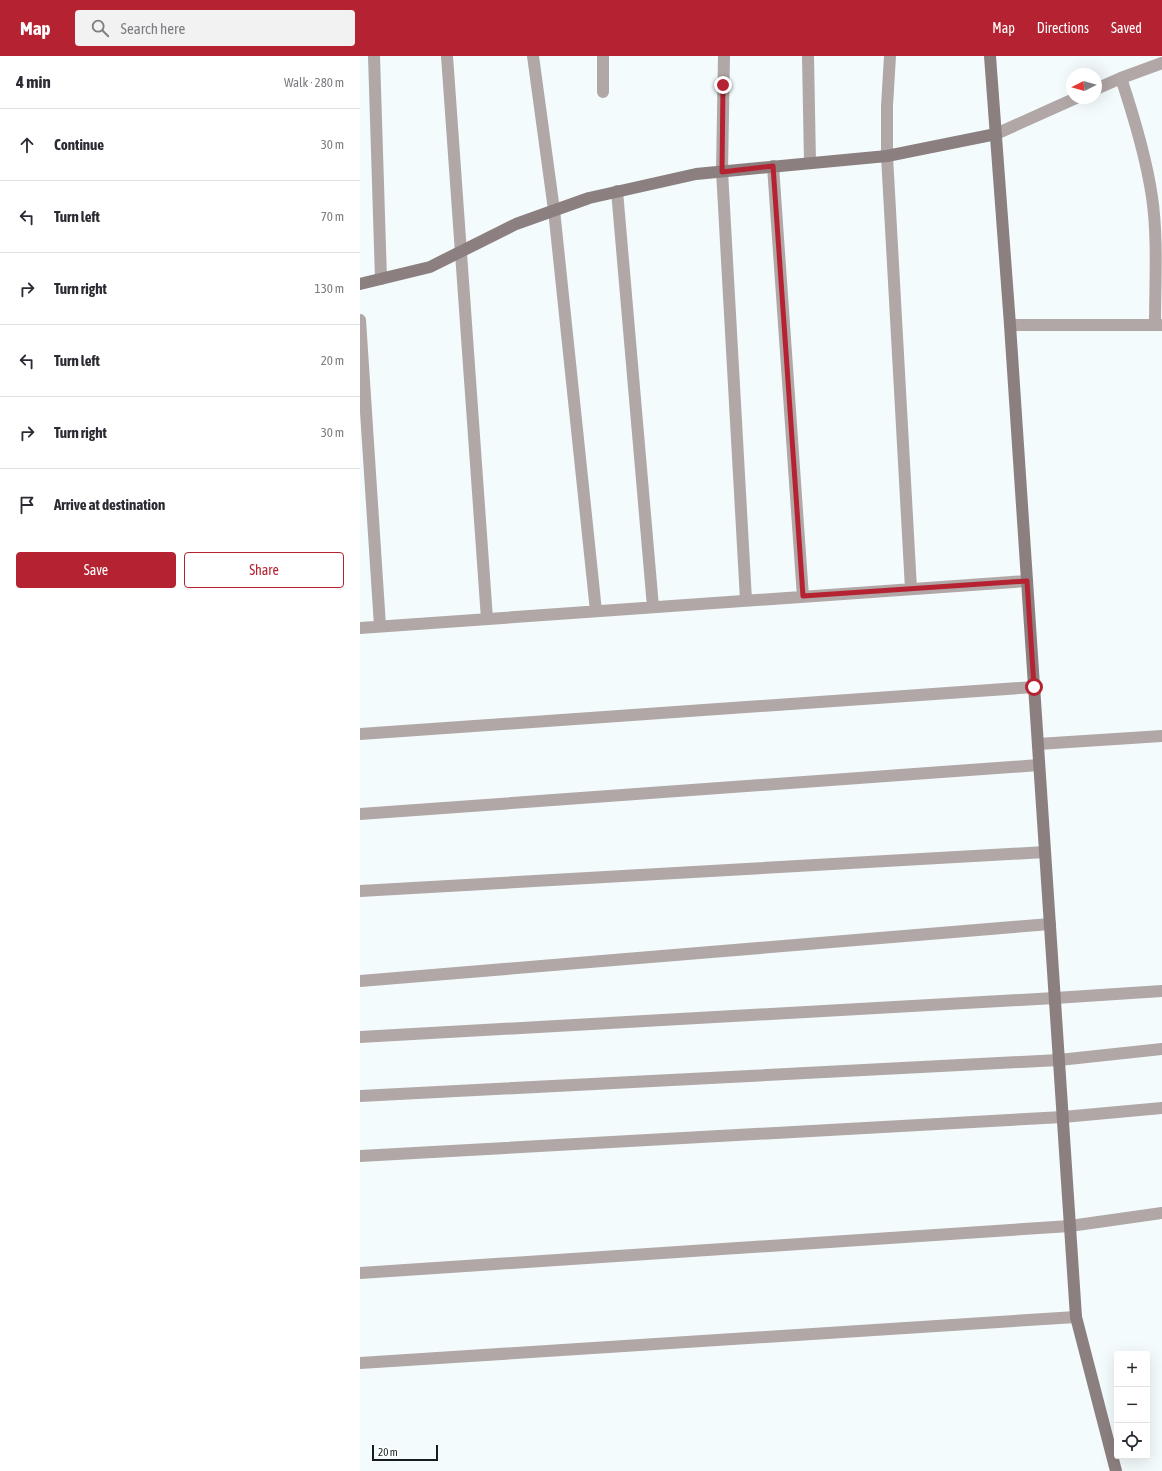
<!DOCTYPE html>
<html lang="en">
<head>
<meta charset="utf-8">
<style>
  :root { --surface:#fff; --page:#f2f2f3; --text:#2b2b33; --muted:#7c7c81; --line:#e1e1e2; --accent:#b52332 }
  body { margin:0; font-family:"Asap Condensed",sans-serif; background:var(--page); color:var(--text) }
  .controls { position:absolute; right:12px; bottom:12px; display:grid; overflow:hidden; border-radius:4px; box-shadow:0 4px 16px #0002 }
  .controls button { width:36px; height:36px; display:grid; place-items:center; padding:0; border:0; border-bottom:1px solid var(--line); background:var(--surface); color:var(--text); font:20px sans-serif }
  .compass { position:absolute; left:706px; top:12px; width:36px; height:36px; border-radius:50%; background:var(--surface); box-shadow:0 4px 16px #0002; rotate:265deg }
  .scale { position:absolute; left:12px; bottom:10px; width:66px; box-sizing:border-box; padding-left:4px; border:2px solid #161d1f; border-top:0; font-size:11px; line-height:14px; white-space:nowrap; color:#161d1f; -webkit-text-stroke:3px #fff; paint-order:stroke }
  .stop { position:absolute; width:12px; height:12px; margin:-9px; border:3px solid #b52332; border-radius:50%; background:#fff }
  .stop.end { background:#b52332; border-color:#fff; box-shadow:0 1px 4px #0008 }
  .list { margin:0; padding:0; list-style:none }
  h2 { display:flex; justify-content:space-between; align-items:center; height:52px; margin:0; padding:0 16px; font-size:17px }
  h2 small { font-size:13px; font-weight:400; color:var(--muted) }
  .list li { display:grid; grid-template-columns:26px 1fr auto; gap:12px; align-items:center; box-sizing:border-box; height:72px; padding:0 16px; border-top:1px solid var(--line) }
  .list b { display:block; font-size:15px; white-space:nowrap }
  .list em { font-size:13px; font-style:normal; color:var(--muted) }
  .actions { display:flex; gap:8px; padding:12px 16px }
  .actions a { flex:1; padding:9px 0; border:1px solid var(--accent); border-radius:4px; text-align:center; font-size:14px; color:var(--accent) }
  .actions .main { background:var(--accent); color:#fff }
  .icon { flex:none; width:22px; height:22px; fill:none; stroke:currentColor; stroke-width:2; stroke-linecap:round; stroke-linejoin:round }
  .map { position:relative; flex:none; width:802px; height:1415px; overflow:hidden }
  header { display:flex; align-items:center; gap:24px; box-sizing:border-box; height:56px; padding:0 20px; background:var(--accent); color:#fff }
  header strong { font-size:19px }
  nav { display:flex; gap:22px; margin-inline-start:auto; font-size:14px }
  .search { width:280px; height:36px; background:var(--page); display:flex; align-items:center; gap:10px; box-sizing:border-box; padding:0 14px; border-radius:4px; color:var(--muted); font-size:15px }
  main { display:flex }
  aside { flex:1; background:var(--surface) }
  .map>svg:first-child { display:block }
</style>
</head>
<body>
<header>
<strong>Map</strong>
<div class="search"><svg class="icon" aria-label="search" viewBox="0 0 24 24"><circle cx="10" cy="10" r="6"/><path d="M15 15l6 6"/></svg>Search here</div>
<nav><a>Map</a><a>Directions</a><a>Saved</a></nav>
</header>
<main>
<aside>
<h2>4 min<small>Walk · 280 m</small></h2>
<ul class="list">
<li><svg class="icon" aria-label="ahead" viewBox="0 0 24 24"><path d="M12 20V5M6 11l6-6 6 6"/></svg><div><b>Continue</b></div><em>30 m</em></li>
<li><svg class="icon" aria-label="left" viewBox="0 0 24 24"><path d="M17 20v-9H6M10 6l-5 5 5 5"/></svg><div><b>Turn left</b></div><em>70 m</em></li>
<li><svg class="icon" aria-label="right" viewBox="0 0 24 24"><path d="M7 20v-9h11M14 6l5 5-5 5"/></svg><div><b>Turn right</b></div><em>130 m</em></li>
<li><svg class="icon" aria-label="left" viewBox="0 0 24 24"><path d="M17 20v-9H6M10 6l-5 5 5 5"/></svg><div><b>Turn left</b></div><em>20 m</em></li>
<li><svg class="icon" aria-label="right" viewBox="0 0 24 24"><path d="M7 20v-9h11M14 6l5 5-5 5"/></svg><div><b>Turn right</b></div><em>30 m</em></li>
<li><svg class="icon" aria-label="arrive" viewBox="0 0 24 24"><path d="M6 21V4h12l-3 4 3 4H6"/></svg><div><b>Arrive at destination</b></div></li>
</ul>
<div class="actions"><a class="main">Save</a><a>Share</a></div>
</aside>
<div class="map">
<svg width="802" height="1415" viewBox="0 0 802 1415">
  <rect width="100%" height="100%" fill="#f3fbfd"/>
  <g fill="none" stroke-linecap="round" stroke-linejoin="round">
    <path stroke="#b0a7a6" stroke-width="12" d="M14,0l7,223
      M87,0l40,563
      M173,0l21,154 42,401
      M243,0v36
      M364,0l-2,115 24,429
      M448,0l2,106
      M530,0l-3,50v50l24,433
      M761,22c13,39 25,78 31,119 6,41 3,87 3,128
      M736,33l25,-11 41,-15
      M636,78l80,-36
      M413,110l30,431
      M257,135l36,416
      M0,264l20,306
      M650,269h152
      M0,572l667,-47
      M0,678l674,-47
      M678,688l124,-8
      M0,758l679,-49
      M0,835l685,-39
      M0,925l690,-57
      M0,981l695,-39 107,-7
      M0,1040l699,-36 103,-11
      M0,1100l703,-39 99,-9
      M0,1217l710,-47 92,-13
      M0,1307l716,-46"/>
    <path stroke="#8c7f7f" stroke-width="12" d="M630,0l20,269 66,992 40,154
      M0,228l70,-17 86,-43 73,-26 107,-24 191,-18 109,-22"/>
  </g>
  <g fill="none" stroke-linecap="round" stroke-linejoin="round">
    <path stroke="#b52332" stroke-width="5" d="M363,29l-1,87 51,-6 30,430 224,-15 7,106"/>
  </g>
</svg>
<div class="controls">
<button>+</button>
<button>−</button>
<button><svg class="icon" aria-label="locate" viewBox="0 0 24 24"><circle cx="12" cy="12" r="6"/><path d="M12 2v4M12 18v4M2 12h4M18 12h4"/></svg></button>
</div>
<svg class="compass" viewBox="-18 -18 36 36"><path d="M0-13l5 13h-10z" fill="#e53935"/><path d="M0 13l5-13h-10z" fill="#7c7c81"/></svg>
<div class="scale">20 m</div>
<div class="stop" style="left:674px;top:631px"></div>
<div class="stop end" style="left:363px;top:29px"></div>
</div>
</main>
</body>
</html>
